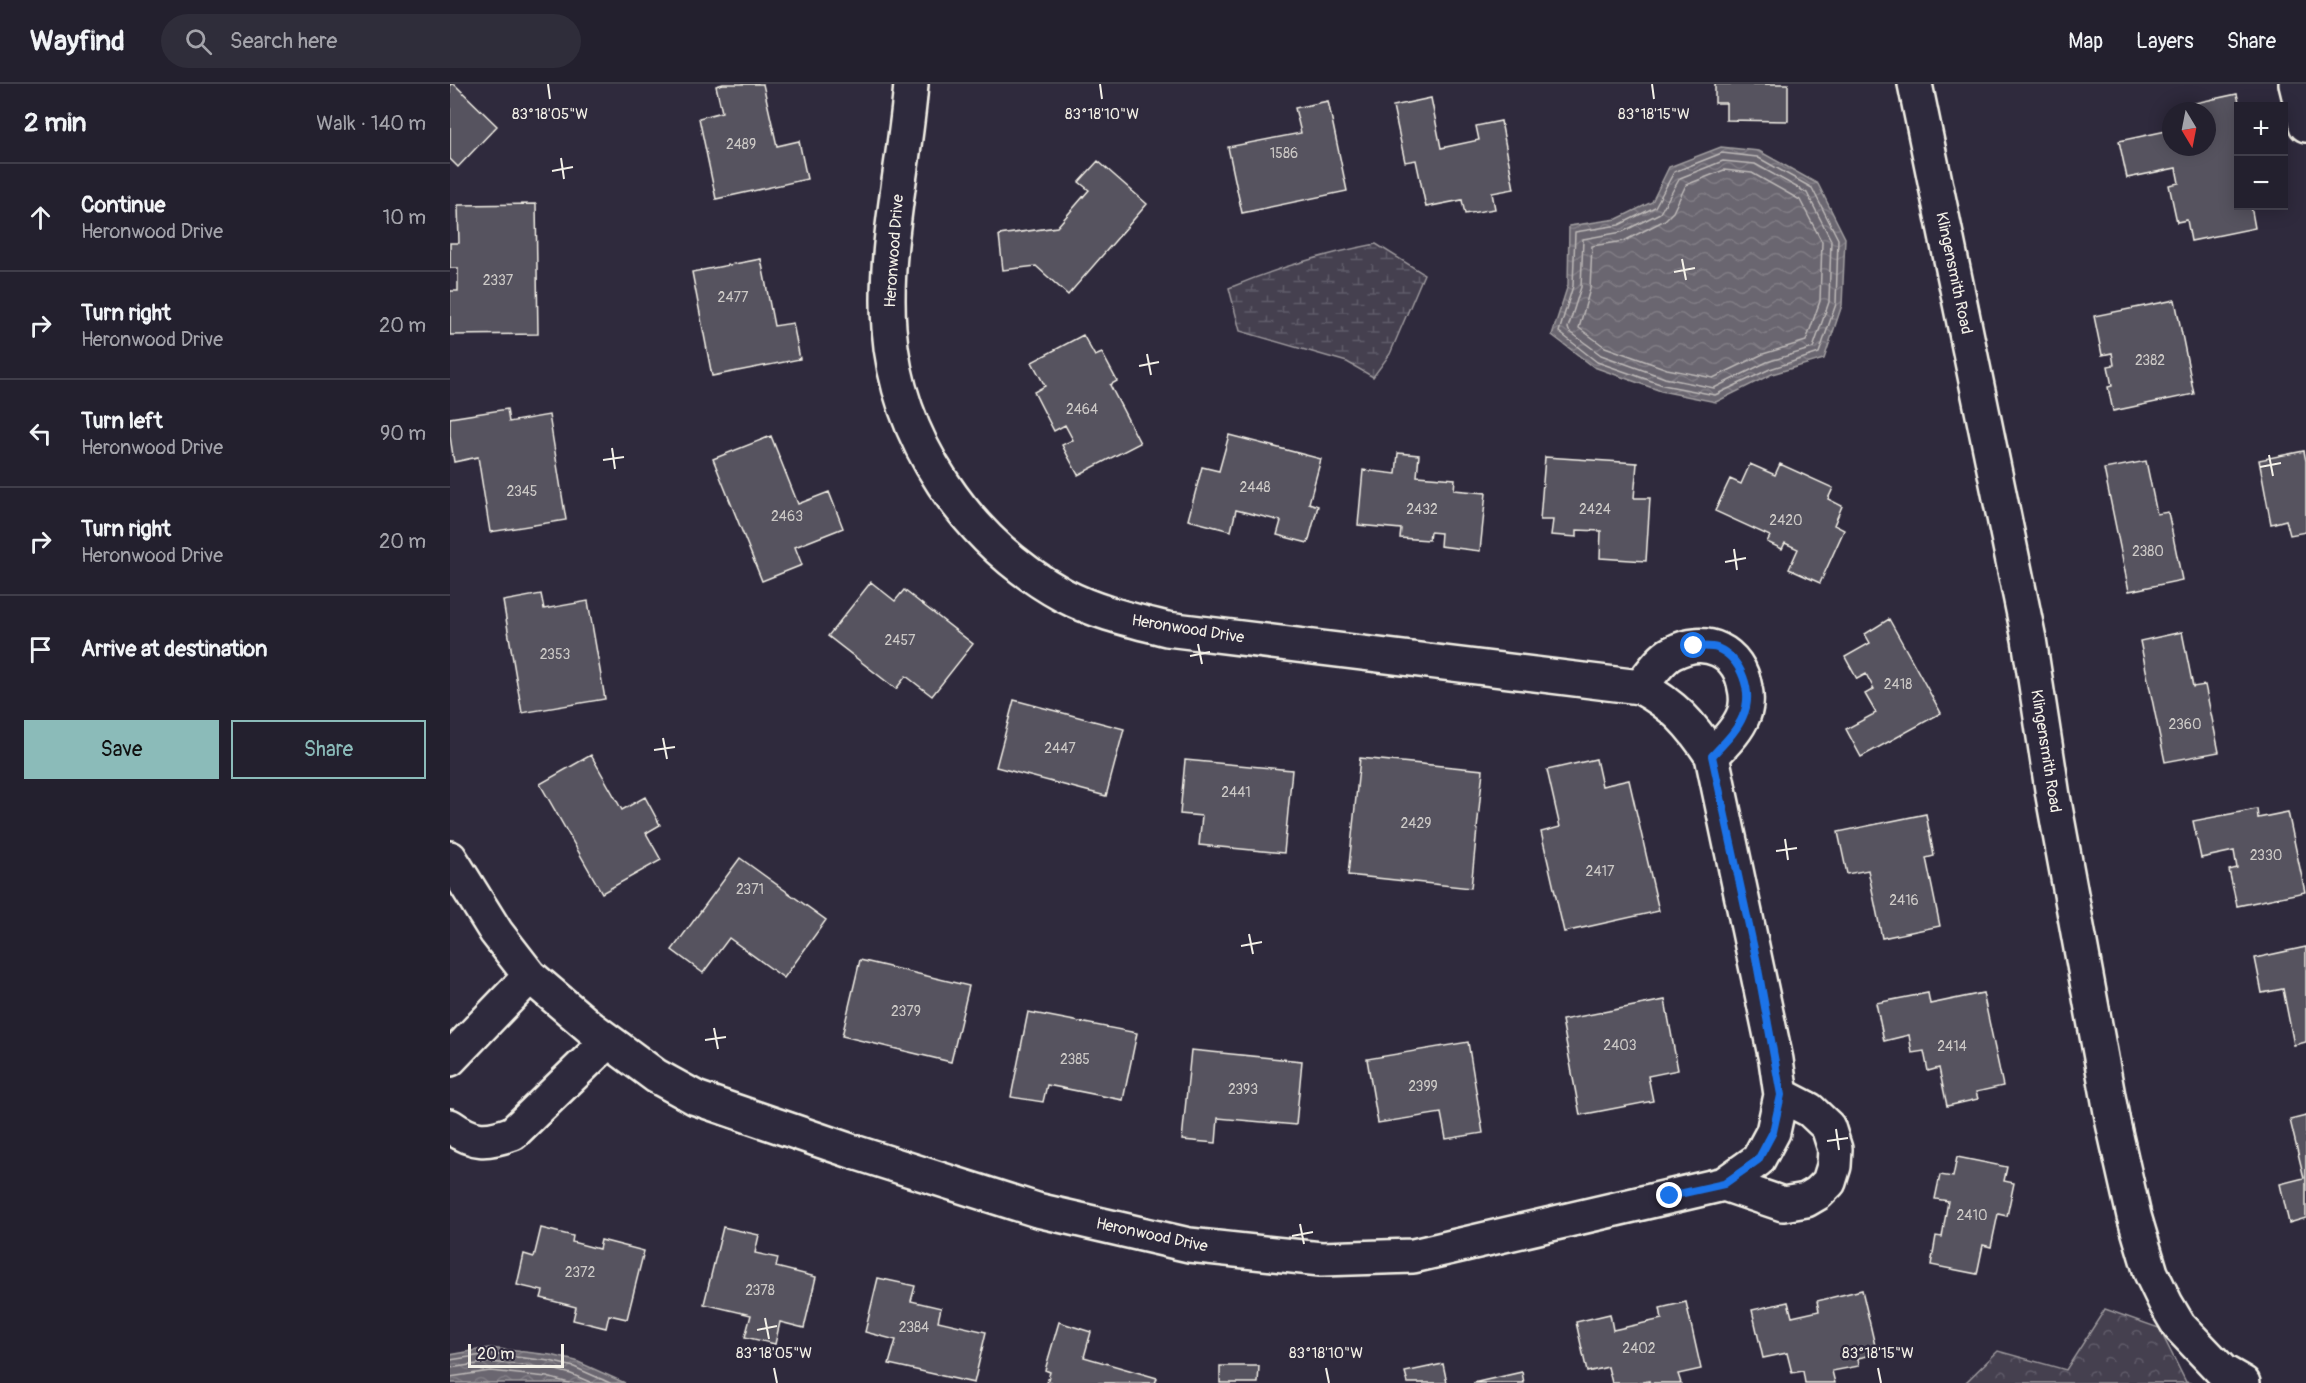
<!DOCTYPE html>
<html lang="en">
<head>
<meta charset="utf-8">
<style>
  :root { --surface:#23202e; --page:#2f2d3a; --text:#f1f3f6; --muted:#a3a3aa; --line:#403e4a; --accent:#8bbbb9 }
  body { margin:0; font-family:Pangolin,sans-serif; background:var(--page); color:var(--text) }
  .controls { position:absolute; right:18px; top:18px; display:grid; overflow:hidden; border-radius:0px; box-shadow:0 3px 15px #0003 }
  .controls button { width:54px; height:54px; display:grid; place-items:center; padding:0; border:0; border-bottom:2px solid var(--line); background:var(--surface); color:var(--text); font:30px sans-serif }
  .compass { position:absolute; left:1712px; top:18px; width:54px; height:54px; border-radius:50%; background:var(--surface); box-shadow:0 3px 15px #0003; rotate:170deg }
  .scale { position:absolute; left:18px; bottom:15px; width:96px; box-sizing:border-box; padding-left:6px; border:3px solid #f4f1e8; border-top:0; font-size:16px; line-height:21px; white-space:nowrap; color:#f4f1e8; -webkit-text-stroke:4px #2f2a3d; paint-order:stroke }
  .stop { position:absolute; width:18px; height:18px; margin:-14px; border:4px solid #1a73e8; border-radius:50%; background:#fff }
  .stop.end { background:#1a73e8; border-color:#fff; box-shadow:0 2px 6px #0008 }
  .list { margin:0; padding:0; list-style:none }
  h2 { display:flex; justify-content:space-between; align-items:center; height:78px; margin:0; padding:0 24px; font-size:26px }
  h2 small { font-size:20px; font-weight:400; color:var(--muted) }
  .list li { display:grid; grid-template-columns:39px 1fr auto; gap:18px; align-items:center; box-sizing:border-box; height:108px; padding:0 24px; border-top:2px solid var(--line) }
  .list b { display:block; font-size:22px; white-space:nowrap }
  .list p { margin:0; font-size:20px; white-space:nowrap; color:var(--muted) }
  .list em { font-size:20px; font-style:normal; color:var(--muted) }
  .actions { display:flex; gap:12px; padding:18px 24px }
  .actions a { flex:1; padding:14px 0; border:2px solid var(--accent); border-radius:0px; text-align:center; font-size:21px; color:var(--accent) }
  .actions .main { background:var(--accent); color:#111 }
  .icon { flex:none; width:33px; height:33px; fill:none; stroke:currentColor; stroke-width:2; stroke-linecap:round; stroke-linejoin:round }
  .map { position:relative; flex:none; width:1856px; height:1299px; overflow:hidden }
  header { display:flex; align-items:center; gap:36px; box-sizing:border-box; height:84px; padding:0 30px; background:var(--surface); border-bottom:2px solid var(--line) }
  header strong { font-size:28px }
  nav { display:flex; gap:33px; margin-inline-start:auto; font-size:21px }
  .search { width:420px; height:54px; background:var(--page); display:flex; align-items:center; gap:15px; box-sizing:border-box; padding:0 21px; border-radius:33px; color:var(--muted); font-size:22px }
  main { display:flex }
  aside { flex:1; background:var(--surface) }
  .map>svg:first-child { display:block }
</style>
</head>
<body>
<header>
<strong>Wayfind</strong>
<div class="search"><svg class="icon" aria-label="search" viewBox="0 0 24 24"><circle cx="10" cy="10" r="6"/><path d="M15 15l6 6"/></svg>Search here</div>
<nav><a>Map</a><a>Layers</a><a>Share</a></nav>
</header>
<main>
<aside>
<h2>2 min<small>Walk · 140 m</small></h2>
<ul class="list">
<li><svg class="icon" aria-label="ahead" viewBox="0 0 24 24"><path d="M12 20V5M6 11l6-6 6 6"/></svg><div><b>Continue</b><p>Heronwood Drive</p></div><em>10 m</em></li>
<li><svg class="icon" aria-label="right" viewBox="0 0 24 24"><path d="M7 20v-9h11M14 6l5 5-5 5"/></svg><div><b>Turn right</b><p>Heronwood Drive</p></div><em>20 m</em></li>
<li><svg class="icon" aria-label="left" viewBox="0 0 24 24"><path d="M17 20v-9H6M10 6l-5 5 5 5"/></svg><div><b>Turn left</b><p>Heronwood Drive</p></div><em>90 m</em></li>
<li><svg class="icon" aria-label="right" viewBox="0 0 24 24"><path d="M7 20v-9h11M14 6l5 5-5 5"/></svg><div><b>Turn right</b><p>Heronwood Drive</p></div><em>20 m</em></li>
<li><svg class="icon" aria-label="arrive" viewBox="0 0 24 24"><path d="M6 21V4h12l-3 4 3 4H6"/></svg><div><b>Arrive at destination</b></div></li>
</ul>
<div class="actions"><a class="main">Save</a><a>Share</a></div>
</aside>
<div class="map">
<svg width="1856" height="1299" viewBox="0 0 1856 1299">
  <defs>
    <pattern id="forest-crowns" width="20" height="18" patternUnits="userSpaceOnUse" patternTransform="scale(1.5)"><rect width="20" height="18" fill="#454050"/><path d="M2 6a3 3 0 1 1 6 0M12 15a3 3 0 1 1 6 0" fill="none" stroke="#605c69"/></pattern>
    <pattern id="wetland-marsh" width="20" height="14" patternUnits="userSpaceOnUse" patternTransform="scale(1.5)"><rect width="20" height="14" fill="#454050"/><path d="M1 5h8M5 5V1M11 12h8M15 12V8" fill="none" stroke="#605c69"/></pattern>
    <pattern id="water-waves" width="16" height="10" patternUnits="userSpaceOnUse" patternTransform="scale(1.5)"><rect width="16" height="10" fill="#6a6670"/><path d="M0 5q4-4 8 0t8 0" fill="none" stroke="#807c84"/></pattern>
  </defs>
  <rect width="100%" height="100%" fill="#2f2a3d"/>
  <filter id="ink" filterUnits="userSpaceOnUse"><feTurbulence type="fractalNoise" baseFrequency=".0167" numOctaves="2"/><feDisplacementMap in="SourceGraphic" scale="12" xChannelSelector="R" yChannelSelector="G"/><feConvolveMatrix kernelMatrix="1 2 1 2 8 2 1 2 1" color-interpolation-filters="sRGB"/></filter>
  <g filter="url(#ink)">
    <path fill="url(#forest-crowns)" stroke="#9c989c" stroke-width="1.5" d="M1655,1225l54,19 27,54 5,1h-226l33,-32 68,19z"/>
    <path fill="url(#wetland-marsh)" stroke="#9c989c" stroke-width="1.5" d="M926,160l48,30 -34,80 -17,23 -26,-15 -107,-31 -11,-43c50,-21 94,-34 147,-44z"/>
    <path fill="url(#water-waves)" stroke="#a19ea0" stroke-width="1.5" d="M1271,63l38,4 59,33 27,54 -3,67 -18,54 -52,15 -56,28 -55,-11 -67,-24 -42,-32 16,-50 1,-59 48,-7 35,-17 17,-35z
      M39,1264l62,7 25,6 49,22h-175v-28z"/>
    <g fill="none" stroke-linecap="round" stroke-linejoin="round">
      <path stroke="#bdb9b8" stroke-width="1.5" d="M1272,69l35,4 55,31 26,51 -2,65 -17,49 -49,16 -55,26 -52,-10 -66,-23 -38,-30 14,-46 2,-54 44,-7 36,-18 19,-35z
        M1273,77l32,3 52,29 24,47 -2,62 -16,46 -46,14 -53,26 -49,-10 -64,-23 -32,-24 -1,-3 13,-41 2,-48 39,-7 38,-19 20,-35z
        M1274,86l28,3 48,27 22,42 -2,59 -14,40 -43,13 -50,24 -46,-9 -62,-22 -26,-19 11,-39 2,-43 32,-5 41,-21 8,-8 13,-27z
        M0,1276l39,-6 61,7 24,6 36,16
        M0,1284l40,-6 59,6 22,6 21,9
        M0,1293l40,-6 57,6 22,6"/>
    </g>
    <path fill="#56525f" stroke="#f4f1e8" stroke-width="1.5" d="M0,0h4l43,42 -39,41 -8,-8z
      M273,0h40l14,62 22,-5 8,38 -91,20 -17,-81 23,-6 -6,-26z
      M1265,0h73v37l-62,-1v-17h-11z
      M1787,10l3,12 -2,100h17h-4l4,22 -64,13 -4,-21 -10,2 -8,-37 10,-2 -3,-15 -49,10 -8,-37 52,-11v17h36v-36h-25l-1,-5z
      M981,14l10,50 38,-8 -3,-14 25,-5 13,68 -22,4 3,16 -30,5 -3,-14 -36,7 -10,-47 -11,2 -12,-56z
      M878,17l19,90 -105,22 -14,-66 73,-14 -6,-25z
      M648,77l49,43 -79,91 -32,-29 -33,4 -4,-35 58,-8 32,-37 -10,-8z
      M86,120l2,130 -88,1v-44h8v-23h-8v-25h9l-1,-38z
      M311,175l13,67 19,-3 7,36 -88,17 -20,-104z
      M1725,216l19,94 -81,17 -5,-24 4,-1 -4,-20 6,-1 -2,-12 -10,2 -8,-39z
      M633,251l12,21 7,-3 15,28 -7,4 30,58 -62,32 -16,-30 11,-5 -8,-15 -11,6 -20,-39 11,-6 -13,-24z
      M57,325l2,13 40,-7 17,105 -76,12 -12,-75 -24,5 -4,-26v-18z
      M779,351l92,24 -12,44 9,3 -10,37 -31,-8 4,-14 -45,-11 -5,21 -43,-11 14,-53 17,4z
      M321,352l27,68 31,-12 14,36 -48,19 7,18 -40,16 -49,-122z
      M1854,367l2,10v71l-16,3 -4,-15 -15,4 -12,-64z
      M948,369l21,2 -2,21 38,3 -1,11 32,3 -6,58 -40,-5 1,-13 -11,-1 -1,8 -29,-2 1,-9 -43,-4 5,-55 33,4z
      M1095,373l92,6 -3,35h16l-4,63 -46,-3 1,-27 -24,-1v7l-26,-2 2,-15h-13z
      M1696,377l11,53 11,-2 14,68 -53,11 -25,-122z
      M1300,380l25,11 5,-11 53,24 -5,11 14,7 -8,19 10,5 -24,53 -31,-14 9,-20 -13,-6 -3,6 -15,-7 3,-6 -55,-25 15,-32 11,5z
      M421,498l24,19 9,-11 69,54 -41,52 -26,-20 -10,13 -68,-53z
      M91,510l3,15 44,-8 17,98 -83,14 -19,-112z
      M1439,535l52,94 -80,44 -15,-28 30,-16 -11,-19 9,-5 -8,-15 -9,5 -12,-22 25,-14 -5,-9z
      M1732,548l11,55 12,-2 14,67 -54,10 -25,-121z
      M564,616l110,29 -18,67 -110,-29z
      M141,671l31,55 23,-13 15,28 -14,8 15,27 -59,33 -62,-109z
      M910,674l123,12 -12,118 -123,-13z
      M1146,675l6,27 27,-6 30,131 -95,21 -23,-100 19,-5 -13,-57z
      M735,676l107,10 -8,83 -85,-8 3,-29 -22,-2z
      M1807,725l1,9 30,-6 17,80 -68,14 -8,-36 8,-2 -3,-17 -33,7 -8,-37z
      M1476,730l8,42 -8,2 14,68 -58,12 -14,-68 -21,4 -9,-42z
      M290,774l86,62 -42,58 -55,-40 -26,35 -31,-23z
      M1856,863v95l-12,3 -11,-56 -21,4 -7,-35z
      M410,876l109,26 -18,76 -109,-26z
      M1478,909l2,11 53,-11 20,93 -27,6 2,7 -31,7 -8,-38 -11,3 -4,-20 -12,2 -3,-18 -25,6 -8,-38z
      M1215,916l13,70 -30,6 5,25 -73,14 -18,-95z
      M578,928l109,21 -14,67 -76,-15 -4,17 -32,-5z
      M1018,958l15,91 -37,6 -5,-26 -63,10 -11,-64z
      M741,966l111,11 -6,64 -78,-7 -2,25 -34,-3z
      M1856,1032v102l-17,5 -9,-39 24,-6 -14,-58z
      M1507,1073l50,10 -3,14 10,2 -7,33 -9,-2 -7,33 -8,-2 -6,29 -46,-9 5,-29 6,1 6,-36 -13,-2 5,-24 13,2z
      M273,1143l36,8 -4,18 23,5 -2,9 40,10 -12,51 -24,-6 -5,22 -30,-7 6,-22 -47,-11z
      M91,1144l32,8 -1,6 27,7 2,-9 43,11 -17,68 -18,-4 -3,13 -33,-8 3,-13 -35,-9 2,-7 -26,-6 7,-31 10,3z
      M428,1194l37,8 -4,15 30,7 -3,13 48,11 -12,51 -85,-19 7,-24 -31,-8z
      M1412,1206l15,64 -19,4 1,8 -27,5 3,12h-30l-2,-12 -11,2 -5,-20 -24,5 -11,-48 36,-8 4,15 27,-6 -2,-10z
      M1236,1218l15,67 -23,5 3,9h-32v-2l-10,2h-27l-4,-16 -21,5 -11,-50 34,-8 3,16 49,-11 -2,-11z
      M609,1238l32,10 -7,25 73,21 -2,5h-108l3,-11 -5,-2z
      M993,1280l4,19h-39l-3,-11z
      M770,1282h39l-1,17h-38z
      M1072,1288l2,11h-51z"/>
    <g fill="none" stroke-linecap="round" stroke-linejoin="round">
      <g stroke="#f4f1e8" stroke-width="38">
        <path id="minor" d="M1465,0l114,555 24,157 60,327 21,93 17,57 15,31 13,22 43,45 21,12
          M1846,0l10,41
          M1190,603c9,-10 20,-28 32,-34 34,-18 67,-2 73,35 2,8 2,20 -2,28 -6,15 -20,28 -31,40
          M0,774l46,74 34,44 61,52 65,48 40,22 158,54 183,58 152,35 132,14 92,-3 311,-72 34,-24 15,-28 8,-37 -5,-35 -64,-304c-21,-32 -38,-51 -72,-69l-473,-58c-36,-9 -72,-17 -104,-34 -96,-53 -166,-156 -174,-267 -6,-79 16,-165 22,-244
          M0,975l80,-83
          M0,1042c24,17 36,17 63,7l95,-92
          M1274,1100l59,20 23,-4 12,-7 11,-11 5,-16 1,-17 -7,-22 -18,-17 -29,-15"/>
      </g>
      <use href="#minor" stroke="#2f2a3d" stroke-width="33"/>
    </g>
  </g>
  <g fill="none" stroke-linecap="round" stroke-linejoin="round" filter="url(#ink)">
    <path stroke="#1a73e8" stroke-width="8" d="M1220,1112l54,-12 34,-24 15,-28 8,-37 -25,-137 -44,-202c11,-12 25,-25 31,-40 11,-24 -2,-58 -26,-68 -6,-2 -16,-1 -23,-2"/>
  </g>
  <path fill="none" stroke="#f4f1e8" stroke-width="2" d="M98,0l2,15M650,0l2,15M1202,0l2,15M111,74l3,21M102,87l21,-4M1232,175l4,21M1224,188l21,-4M697,270l4,21M689,282l20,-4M162,364l3,21M1819,371l4,21M153,376l21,-3M1810,383l21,-4M1284,465l3,21M1275,478l21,-4M748,560l4,20M740,572l20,-4M213,654l4,21M204,666l21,-3M1335,755l3,21M1326,767l21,-3M799,850l4,20M791,862l21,-4M264,944l4,21M255,956l21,-3M1386,1045l3,21M1377,1057l21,-3M850,1140l4,20M842,1152l21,-4M315,1234l4,21M307,1246l20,-4M324,1284l3,15M876,1284l3,15M1428,1284l3,15"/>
  <g text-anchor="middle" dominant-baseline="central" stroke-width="5" stroke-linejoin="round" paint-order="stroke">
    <g font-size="14" fill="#ccc9c6">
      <text x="291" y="60">2489</text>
      <text x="834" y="69">1586</text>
      <text x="48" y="196">2337</text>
      <text x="283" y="213">2477</text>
      <text x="1700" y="276">2382</text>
      <text x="632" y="325">2464</text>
      <text x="805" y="403">2448</text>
      <text x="72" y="407">2345</text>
      <text x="972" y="425">2432</text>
      <text x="1145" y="425">2424</text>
      <text x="337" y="432">2463</text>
      <text x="1336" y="436">2420</text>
      <text x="1698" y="467">2380</text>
      <text x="450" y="556">2457</text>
      <text x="105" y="570">2353</text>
      <text x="1448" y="600">2418</text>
      <text x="1735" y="640">2360</text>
      <text x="610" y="664">2447</text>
      <text x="786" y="708">2441</text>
      <text x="966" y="739">2429</text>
      <text x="1816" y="771">2330</text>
      <text x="1150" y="787">2417</text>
      <text x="300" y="805">2371</text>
      <text x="1454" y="816">2416</text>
      <text x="456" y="927">2379</text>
      <text x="1170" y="961">2403</text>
      <text x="1502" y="962">2414</text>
      <text x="625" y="975">2385</text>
      <text x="973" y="1002">2399</text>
      <text x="793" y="1005">2393</text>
      <text x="1522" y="1131">2410</text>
      <text x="130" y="1188">2372</text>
      <text x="310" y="1206">2378</text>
      <text x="464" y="1243">2384</text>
      <text x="1189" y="1264">2402</text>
    </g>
    <g font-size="16" fill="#f4f1e8" stroke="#2f2a3d">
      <text transform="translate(444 167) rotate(-86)">Heronwood Drive</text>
      <text transform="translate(1504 189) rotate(78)">Klingensmith Road</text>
      <text transform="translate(738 545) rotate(9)">Heronwood Drive</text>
      <text transform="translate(1596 667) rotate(81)">Klingensmith Road</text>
      <text transform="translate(702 1151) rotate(12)">Heronwood Drive</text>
    </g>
  </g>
  <g font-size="15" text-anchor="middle" fill="#f4f1e8" stroke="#2f2a3d" stroke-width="5" stroke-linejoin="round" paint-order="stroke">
    <text x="652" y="35">83°18'10"W</text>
    <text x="1204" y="35">83°18'15"W</text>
    <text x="100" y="35">83°18'05"W</text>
    <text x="324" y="1274">83°18'05"W</text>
    <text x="876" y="1274">83°18'10"W</text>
    <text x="1428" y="1274">83°18'15"W</text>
  </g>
</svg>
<div class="controls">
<button>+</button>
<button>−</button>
</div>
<svg class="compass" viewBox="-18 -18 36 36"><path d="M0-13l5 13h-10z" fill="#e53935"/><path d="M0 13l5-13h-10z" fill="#a3a3aa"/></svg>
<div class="scale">20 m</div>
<div class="stop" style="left:1244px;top:562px"></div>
<div class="stop end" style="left:1220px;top:1112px"></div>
</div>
</main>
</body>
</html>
